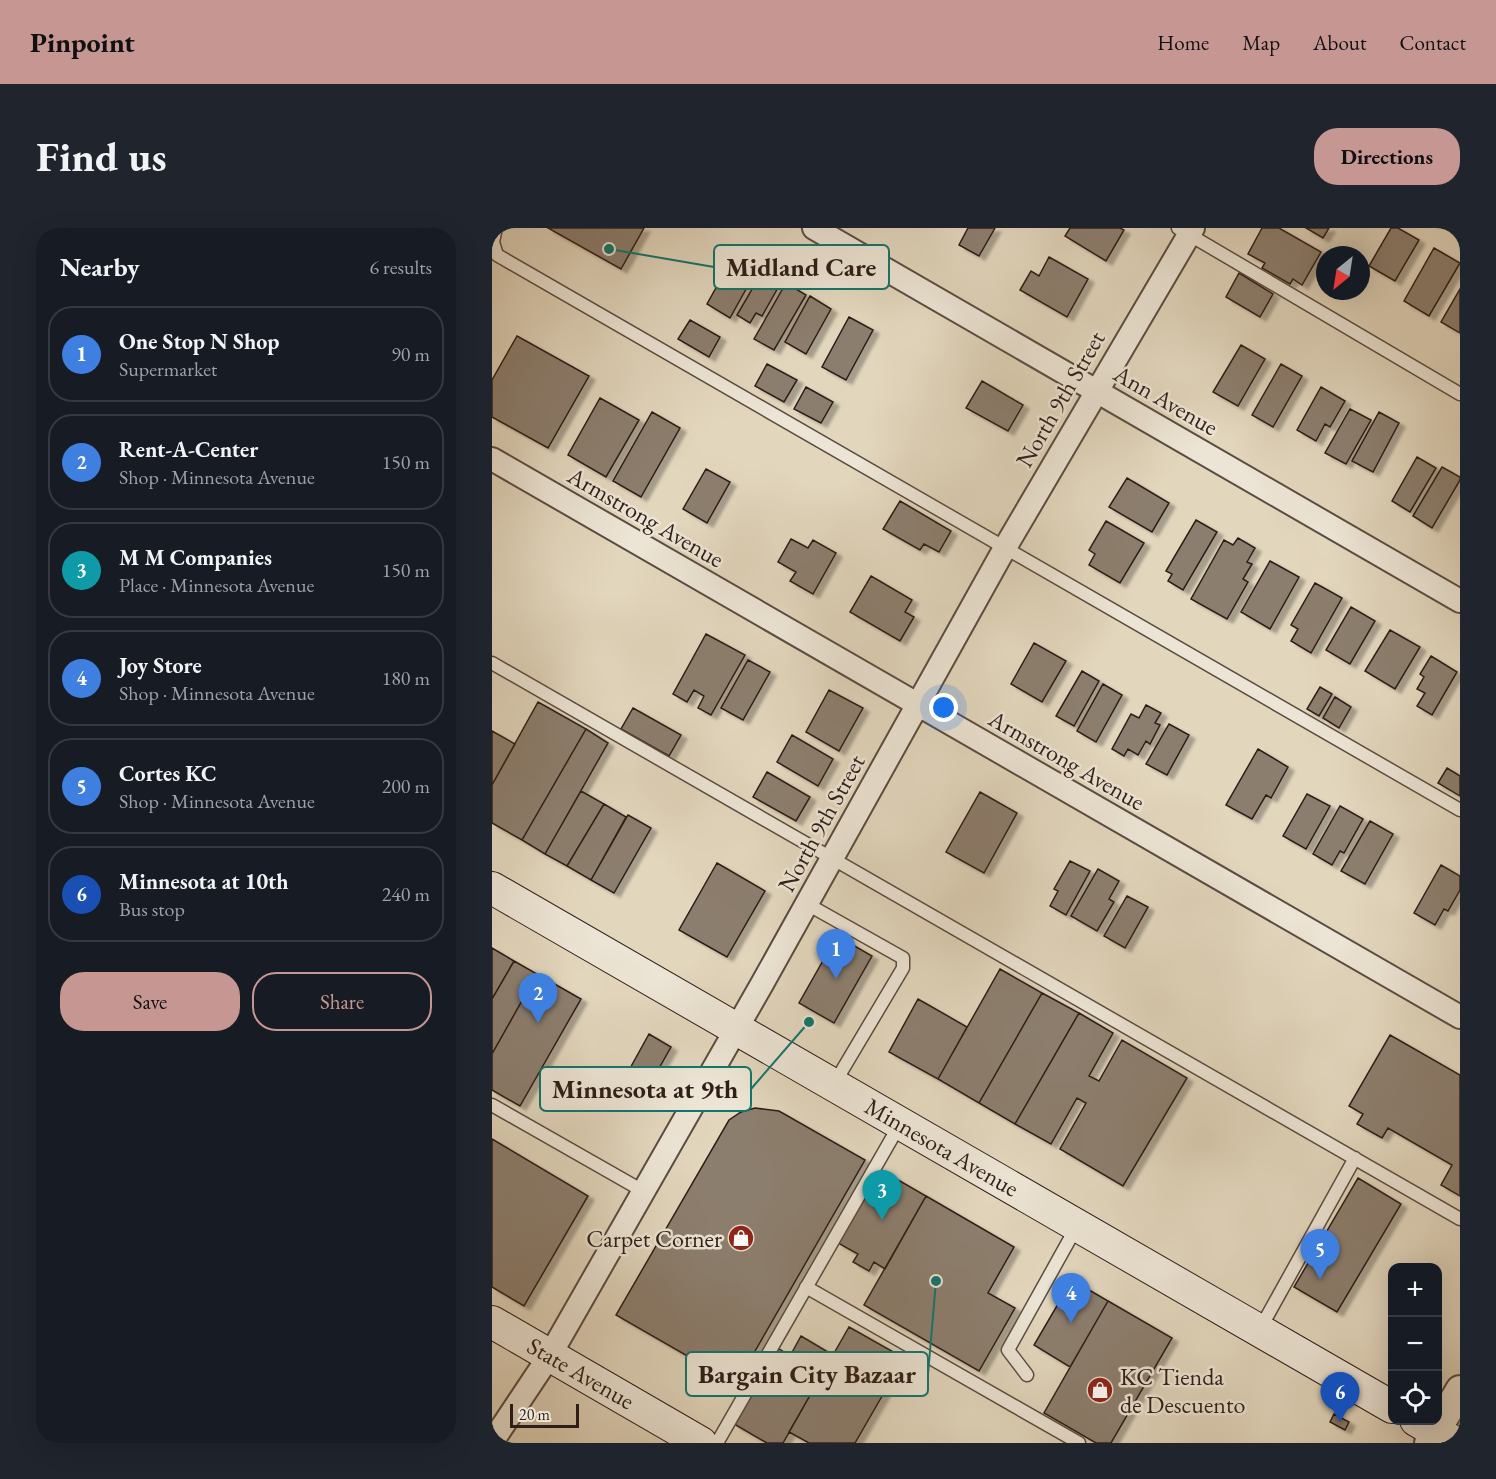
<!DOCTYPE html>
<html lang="en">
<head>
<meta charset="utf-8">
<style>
  :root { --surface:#171b24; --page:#20242c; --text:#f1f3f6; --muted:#9ea1a6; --line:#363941; --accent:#c59692 }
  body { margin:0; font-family:"EB Garamond",serif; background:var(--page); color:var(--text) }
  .controls { position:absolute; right:18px; bottom:18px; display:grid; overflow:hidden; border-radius:12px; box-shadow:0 6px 24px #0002 }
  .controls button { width:54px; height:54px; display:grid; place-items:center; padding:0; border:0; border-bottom:2px solid var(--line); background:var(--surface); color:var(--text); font:30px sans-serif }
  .compass { position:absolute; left:824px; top:18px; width:54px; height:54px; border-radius:50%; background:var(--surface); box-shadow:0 6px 24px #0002; rotate:210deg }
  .scale { position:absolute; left:18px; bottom:15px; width:69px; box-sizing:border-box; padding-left:6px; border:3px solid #2e1e18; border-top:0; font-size:16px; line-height:21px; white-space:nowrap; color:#2e1e18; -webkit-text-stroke:4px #ece4d4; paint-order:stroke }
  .you { position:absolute; left:452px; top:480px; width:21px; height:21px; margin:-15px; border:4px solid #fff; border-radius:50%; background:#1a73e8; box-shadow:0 0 0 9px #1a73e833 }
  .badge { display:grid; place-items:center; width:39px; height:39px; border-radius:50%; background:var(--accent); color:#fff; font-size:20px; font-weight:700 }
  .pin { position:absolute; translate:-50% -50px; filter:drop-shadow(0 2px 3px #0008) }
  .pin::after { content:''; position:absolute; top:32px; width:21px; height:18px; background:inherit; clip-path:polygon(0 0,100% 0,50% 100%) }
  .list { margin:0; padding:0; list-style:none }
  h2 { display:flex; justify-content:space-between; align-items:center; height:78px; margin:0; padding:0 24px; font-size:26px }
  h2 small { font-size:20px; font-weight:400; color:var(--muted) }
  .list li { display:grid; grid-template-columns:39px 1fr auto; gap:18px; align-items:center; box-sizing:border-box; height:96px; margin:0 12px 12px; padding:0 12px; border:2px solid var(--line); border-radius:24px }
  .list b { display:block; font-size:22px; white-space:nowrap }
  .list p { margin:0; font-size:20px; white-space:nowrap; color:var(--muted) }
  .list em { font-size:20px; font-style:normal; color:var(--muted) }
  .actions { display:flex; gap:12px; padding:18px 24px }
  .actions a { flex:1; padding:14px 0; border:2px solid var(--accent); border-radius:24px; text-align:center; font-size:21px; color:var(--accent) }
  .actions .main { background:var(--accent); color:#111 }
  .icon { flex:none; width:33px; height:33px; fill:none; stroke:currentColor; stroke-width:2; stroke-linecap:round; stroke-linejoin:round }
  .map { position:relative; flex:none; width:968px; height:1215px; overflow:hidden; border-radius:24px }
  header { display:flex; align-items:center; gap:36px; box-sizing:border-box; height:84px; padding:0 30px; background:var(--accent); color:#111 }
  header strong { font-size:28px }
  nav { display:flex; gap:33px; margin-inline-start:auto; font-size:21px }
  .intro { display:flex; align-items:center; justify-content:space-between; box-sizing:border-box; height:144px; padding:0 36px }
  h1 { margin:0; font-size:42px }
  .button { padding:15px 27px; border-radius:24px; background:var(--accent); color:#111; font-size:21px; font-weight:700 }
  main { display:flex; gap:36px; padding:0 36px }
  aside { flex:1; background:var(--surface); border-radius:24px; box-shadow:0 6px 24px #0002 }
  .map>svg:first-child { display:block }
</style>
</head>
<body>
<header>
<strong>Pinpoint</strong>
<nav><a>Home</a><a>Map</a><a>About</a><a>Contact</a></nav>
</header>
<div class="intro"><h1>Find us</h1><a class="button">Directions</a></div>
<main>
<aside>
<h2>Nearby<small>6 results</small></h2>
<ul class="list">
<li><span class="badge" style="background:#3f7fe0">1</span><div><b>One Stop N Shop</b><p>Supermarket</p></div><em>90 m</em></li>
<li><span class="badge" style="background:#3f7fe0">2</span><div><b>Rent-A-Center</b><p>Shop · Minnesota Avenue</p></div><em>150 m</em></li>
<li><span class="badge" style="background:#0f9aa8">3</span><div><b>M M Companies</b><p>Place · Minnesota Avenue</p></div><em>150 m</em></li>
<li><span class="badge" style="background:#3f7fe0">4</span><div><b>Joy Store</b><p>Shop · Minnesota Avenue</p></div><em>180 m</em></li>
<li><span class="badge" style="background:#3f7fe0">5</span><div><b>Cortes KC</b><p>Shop · Minnesota Avenue</p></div><em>200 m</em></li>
<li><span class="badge" style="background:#1a4fb4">6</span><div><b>Minnesota at 10th</b><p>Bus stop</p></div><em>240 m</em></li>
</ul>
<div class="actions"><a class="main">Save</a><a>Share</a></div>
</aside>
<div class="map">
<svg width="968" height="1215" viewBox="0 0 968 1215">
  <defs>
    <filter id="shadow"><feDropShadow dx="6" dy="4" stdDeviation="1.5" flood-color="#0004"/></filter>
  </defs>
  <rect width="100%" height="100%" fill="#e2d6bd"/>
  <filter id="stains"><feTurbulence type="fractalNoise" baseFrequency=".00333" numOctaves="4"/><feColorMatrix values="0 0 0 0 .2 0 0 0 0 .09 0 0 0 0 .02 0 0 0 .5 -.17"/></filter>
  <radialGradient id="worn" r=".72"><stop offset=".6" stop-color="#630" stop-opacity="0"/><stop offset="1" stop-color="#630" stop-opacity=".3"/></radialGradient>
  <path fill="#8c7e6e" stroke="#2e1e18" stroke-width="1.5" filter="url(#shadow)" d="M56,0h96l-23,41z
    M476,0h27l-16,28 -20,-11z
    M578,0h50l4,2 -18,31 -41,-25z
    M770,0h17l42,24 -19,33 -9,-6 -3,5 -28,-16 3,-5 -17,-9z
    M814,0h23l-6,10z
    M899,0h7l21,12 -24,41 -26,-15z
    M942,20l26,15 -31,53 -25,-15z
    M557,29l39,22 -21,38 -47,-27 11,-19 8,5z
    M240,31l23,14 -25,45 -23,-14z
    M273,39l19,10 -22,39 -6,-3 -6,10 -13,-8z
    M747,45l34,21 -13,23 -34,-20z
    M294,55l20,12 -32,55 -20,-11z
    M968,61v44l-19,-11z
    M318,68l21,13 -25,45 -21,-12z
    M357,89l24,13 -27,50 -24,-13z
    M198,92l30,17 -11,20 -31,-18z
    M25,108l72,40 -41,72 -56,-31v-37z
    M749,117l24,14 -27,47 -25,-14z
    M275,136l30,16 -13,22 -29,-16z
    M789,136l21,12 -29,51 -21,-12z
    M490,153l41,24 -15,26 -42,-23z
    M314,159l27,15 -12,21 -27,-14z
    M829,159l24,14 -15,26 -5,-3 -9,17 -19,-11z
    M108,170l39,22 -33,57 -38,-22z
    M858,181l21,11 -25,44 -21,-11z
    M160,184l28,16 -39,69 -28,-16z
    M887,184l20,11 -26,49 -21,-11z
    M925,229l19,11 -26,44 -18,-11z
    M950,239l18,10v3l-28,48 -19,-12z
    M214,241l24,13 -23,41 -24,-14z
    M635,250l42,25 -17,29 -43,-25z
    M408,273l51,30 -12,21 -15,-8 -4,6 -37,-21z
    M704,292l21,12 -34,58 -15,-9 4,-7 -6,-3z
    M614,293l38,22 -24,40 -31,-18 6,-11 -6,-4z
    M746,310l17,10 -8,14 5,2 -9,15 5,3 -21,37 -36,-20 33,-59 9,5z
    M299,311l17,9 5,-8 23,13 -23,41 -23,-13 6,-9 -18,-10z
    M778,333l29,16 -29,52 -29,-17z
    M379,348l41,24 -7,12 9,5 -14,24 -50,-29z
    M823,355l27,15 -31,55 -20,-12 7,-12 -7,-4z
    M859,379l24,14 -25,43 -24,-14z
    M898,402l30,17 -25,42 -30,-18z
    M214,406l39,21 -34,60 -13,-7 6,-12 -10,-6 -7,12 -14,-8z
    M542,415l32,18 -24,41 -31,-18z
    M939,428l26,16 -25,43 -15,-9 8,-13 -8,-4 7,-12 -4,-3z
    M256,432l22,12 -27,48 -22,-12z
    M590,443l17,10 -25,45 -18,-10z
    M611,456l19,11 -26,47 -19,-11z
    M828,459l12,7 -13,22 -12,-7z
    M337,462l34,18 -24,43 -33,-19z
    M843,469l16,10 -12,21 -16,-10z
    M46,474l48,27 -64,111 -30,-17v-38z
    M654,477l15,8 -6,10 5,2 -10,19 -4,-3 -8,14 -10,-6 -4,7 -12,-7 19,-35 8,4z
    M141,480l48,27 -12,21 -48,-27z
    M677,496l20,11 -22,40 -21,-11z
    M94,501l22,14 -63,111 -23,-14z
    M0,503l23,13 -23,41z
    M300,507l41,24 -15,27 -41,-24z
    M766,521l30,18 -17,31 -5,-3 -14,24 -26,-14z
    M955,540l13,8v20l-22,-13z
    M275,544l43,25 -14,24 -43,-24z
    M89,563l23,13 -37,62 -22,-12z
    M488,564l37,21 -33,60 -38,-21z
    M815,566l23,12 -24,43 -23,-13z
    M112,576l22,13 -35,63 -24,-14z
    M848,578l23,13 -19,34 -4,-2 -8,14 -19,-11z
    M136,587l23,13 -37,65 -23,-13z
    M878,593l23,13 -28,50 -24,-13z
    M578,633l20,10 -24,44 -16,-9 8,-15 -4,-2z
    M225,635l48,28 -38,66 -48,-27z
    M949,637l19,11v14l-12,21 -4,-2 -9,16 -21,-12z
    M606,641l21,12 -10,18 5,3 -17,29 -26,-15z
    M635,668l21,11 -23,41 -21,-12z
    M345,708l35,20 -38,67 -35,-20z
    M0,720l22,13 -22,38z
    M22,733l23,13 -45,80v-55z
    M508,741l42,24 -63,110 -41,-24z
    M45,746l44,25 -61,107 -28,-16v-36z
    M550,765l37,20 -64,111 -36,-21z
    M426,771l49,28 -29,52 -49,-27z
    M587,785l34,20 -24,43 10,5 23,-41 65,38 -64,108 -63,-37 26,-46 -9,-5 -26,46 -36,-20z
    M157,806l22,13 -26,46 -22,-12z
    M898,807l70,40v121l-19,-11 11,-20 -64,-37 -6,10 -25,-14 6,-10 -14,-8z
    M263,880l24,3 86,49 -129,224 -120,-69 113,-195 12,-8z
    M0,911l96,57 -64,110 -32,-19z
    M387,941l47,27 -41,73 -11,-7 -5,9 -16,-9 5,-8 -20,-11z
    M866,950l43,26 -64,108 -43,-25z
    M434,968l88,51 -26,46 27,15 -36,63 -115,-66z
    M580,1052l36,21 -38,66 -36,-22z
    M616,1073l64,37 -61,105h-15l-52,-30z
    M357,1099l55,31 -49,85h-46l-20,-11z
    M309,1108l32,19 -50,88h-16l-33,-19 44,-76 12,8z
    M842,1186l15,8 -4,8 -15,-8z"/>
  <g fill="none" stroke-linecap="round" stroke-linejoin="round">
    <g stroke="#5b4c41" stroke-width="15">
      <path id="service" d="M4,0l-3,14 4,13 963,555
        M686,0l282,166
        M0,435l968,556
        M315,676l96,54v10l-69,116
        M0,877l151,86
        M314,1059l273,156
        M768,1101l95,-171
        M535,1147l-19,-25 69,-124
        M225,1215l183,-319"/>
    </g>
    <g stroke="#5b4c41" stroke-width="26">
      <path id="minor" d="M322,0l646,373
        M0,231l968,558
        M0,1214l58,-87 212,-371 244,-438 187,-318"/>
    </g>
    <g stroke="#5b4c41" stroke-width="32">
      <path id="tertiary" d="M937,1215l31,-53"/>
    </g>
    <g stroke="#2e1e18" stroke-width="34">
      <path id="secondary" d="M0,660l900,519
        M0,1094l209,121
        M924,1192l39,23"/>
    </g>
    <use href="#service" stroke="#ece4d4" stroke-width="12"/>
    <use href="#minor" stroke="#ece4d4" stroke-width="22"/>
    <use href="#tertiary" stroke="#ece4d4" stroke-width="28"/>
    <use href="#secondary" stroke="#ece4d4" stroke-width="32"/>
  </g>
  <defs>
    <g id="shop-disc" transform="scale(1.35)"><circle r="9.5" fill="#8f2418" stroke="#ece4d4"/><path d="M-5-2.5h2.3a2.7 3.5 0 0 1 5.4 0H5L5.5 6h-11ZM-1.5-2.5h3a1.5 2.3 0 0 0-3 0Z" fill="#fff"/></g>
  </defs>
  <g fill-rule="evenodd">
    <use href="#shop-disc" x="249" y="1010"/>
    <use href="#shop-disc" x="608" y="1162"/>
  </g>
  <g text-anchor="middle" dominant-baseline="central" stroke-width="5" stroke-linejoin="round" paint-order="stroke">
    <g font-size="24" fill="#2e1e18" stroke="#ece4d4">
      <text transform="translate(568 171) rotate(-60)">North 9th Street</text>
      <text transform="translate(674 172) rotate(30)">Ann Avenue</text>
      <text transform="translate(154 289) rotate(30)">Armstrong Avenue</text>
      <text transform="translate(575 532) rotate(30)">Armstrong Avenue</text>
      <text transform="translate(329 595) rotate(-61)">North 9th Street</text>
      <text transform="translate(450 919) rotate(30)">Minnesota Avenue</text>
      <text transform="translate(89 1145) rotate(30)">State Avenue</text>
    </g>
    <g font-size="24" fill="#2e1e18" stroke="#ece4d4" text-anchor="end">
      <text x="230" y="1010">Carpet Corner</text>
      <text x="628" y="1148" text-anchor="start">KC Tienda<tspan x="628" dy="28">de Descuento</tspan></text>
    </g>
  </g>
  <path fill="none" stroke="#0f766e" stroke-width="2" d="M117 21L222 39M317 794L259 861M444 1053L436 1146"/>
  <g fill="#0f766e" stroke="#ece4d4" stroke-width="2">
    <circle cx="117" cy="21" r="6"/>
    <circle cx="317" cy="794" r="6"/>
    <circle cx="444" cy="1053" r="6"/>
  </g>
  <g fill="#ece4d4" stroke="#0f766e" stroke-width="2">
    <rect x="222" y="17" width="175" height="44" rx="6"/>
    <rect x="48" y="839" width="211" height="44" rx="6"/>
    <rect x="194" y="1124" width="242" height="44" rx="6"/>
  </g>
  <g font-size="26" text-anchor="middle" font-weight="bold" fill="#2e1e18">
    <text x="309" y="48">Midland Care</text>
    <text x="153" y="870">Minnesota at 9th</text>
    <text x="315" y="1155">Bargain City Bazaar</text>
  </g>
  <rect width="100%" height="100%" filter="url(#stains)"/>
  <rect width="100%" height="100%" fill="url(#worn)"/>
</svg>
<div class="controls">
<button>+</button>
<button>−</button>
<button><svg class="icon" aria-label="locate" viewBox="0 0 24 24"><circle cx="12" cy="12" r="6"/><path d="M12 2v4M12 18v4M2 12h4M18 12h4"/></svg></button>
</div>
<svg class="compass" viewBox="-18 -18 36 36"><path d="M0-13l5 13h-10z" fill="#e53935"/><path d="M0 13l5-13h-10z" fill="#9ea1a6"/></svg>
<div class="scale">20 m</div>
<div class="you"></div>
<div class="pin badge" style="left:344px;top:751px;background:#3f7fe0">1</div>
<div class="pin badge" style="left:46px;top:795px;background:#3f7fe0">2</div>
<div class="pin badge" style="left:390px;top:992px;background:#0f9aa8">3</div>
<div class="pin badge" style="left:579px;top:1095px;background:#3f7fe0">4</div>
<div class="pin badge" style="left:828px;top:1051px;background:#3f7fe0">5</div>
<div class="pin badge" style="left:848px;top:1194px;background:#1a4fb4">6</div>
</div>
</main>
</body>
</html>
